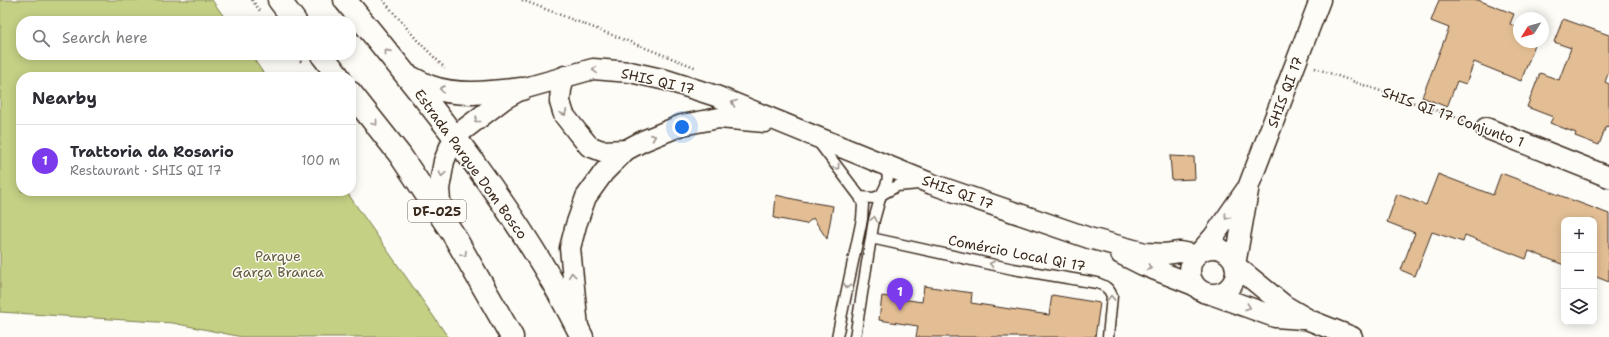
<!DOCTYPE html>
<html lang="en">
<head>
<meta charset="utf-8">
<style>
  :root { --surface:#fff; --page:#f7f7f7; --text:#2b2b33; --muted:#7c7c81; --line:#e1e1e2; --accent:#7c3aed }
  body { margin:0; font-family:"Shantell Sans",sans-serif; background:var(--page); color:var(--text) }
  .controls { position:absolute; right:12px; bottom:12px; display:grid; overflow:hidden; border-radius:8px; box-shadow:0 2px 10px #0003 }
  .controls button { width:36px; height:36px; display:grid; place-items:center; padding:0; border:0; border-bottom:1px solid var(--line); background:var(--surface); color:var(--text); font:20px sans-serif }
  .compass { position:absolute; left:1513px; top:12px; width:36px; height:36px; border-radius:50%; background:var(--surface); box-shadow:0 2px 10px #0003; rotate:233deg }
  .you { position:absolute; left:682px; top:127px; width:14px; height:14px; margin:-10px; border:3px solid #fff; border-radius:50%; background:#1a73e8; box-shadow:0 0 0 6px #1a73e833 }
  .badge { display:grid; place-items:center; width:26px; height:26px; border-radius:50%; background:var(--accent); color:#fff; font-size:13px; font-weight:700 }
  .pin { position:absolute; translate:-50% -33px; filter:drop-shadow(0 1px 2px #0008) }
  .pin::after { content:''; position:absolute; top:21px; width:14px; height:12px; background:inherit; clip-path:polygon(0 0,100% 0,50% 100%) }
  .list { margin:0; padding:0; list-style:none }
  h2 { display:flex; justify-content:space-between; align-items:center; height:52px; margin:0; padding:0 16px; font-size:17px }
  h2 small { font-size:13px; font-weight:400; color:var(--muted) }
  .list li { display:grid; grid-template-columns:26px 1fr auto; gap:12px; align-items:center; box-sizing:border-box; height:72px; padding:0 16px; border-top:1px solid var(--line) }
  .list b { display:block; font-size:15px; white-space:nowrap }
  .list p { margin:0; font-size:13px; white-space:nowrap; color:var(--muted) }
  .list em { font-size:13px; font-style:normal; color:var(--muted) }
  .icon { flex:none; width:22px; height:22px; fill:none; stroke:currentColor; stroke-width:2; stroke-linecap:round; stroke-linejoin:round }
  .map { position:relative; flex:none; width:1609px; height:337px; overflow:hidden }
  .search { position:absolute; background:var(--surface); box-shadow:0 2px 10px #0003; left:16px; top:16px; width:340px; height:44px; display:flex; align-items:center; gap:10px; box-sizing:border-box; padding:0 14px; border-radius:16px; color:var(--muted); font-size:15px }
  .panel { position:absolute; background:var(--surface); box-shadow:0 2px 10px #0003; left:16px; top:72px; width:340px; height:124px; border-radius:16px }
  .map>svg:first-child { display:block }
</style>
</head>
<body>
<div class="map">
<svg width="1609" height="337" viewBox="0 0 1609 337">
  <rect width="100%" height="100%" fill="#fdfcf7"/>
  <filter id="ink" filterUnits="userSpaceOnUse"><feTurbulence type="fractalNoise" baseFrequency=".025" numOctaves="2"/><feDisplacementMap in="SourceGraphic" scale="8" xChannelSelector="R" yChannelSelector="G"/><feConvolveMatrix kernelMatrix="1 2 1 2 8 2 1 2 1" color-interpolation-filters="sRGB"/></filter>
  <g filter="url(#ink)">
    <path fill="#c4d084" stroke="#807d51" d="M0,0h212l15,21h-206v34h230l15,22h-245v114h325l102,146h-206l-69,-14 -173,-11z"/>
    <path fill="#e3be94" stroke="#3b2a1e" d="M1439,0h39l36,14 -4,10 9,4v14h17l-15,39 -47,-19 -8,22 -9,-3 -10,26 -25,-10 27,-69 -18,-7z
      M1563,19l46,16v36l-4,11 4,2v43l-3,-1 -7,19 -24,-9 1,-3 -26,-10 3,-6 -26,-10 13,-34 19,7 12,-32 -17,-6z
      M1170,156l24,1 1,22 -23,1z
      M1501,173l108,41v68l-15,-6v-56h-30v45l-35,-14 -3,8 -61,-24 -2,7 -31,-10 -17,44 -14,-6 14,-37 -28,-11 10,-28 29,11 12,-31 55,21z
      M776,195l26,6 31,5 -6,33 -14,-21 -7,6 -32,-6z
      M924,286l48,7 -1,10 78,12 3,-20 48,8 -5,34h-179l2,-11 -39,-6 3,-24 40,6z"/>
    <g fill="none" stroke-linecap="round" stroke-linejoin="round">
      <g stroke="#3b2a1e" stroke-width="13">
        <path id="service" d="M817,140l43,57 3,8 -1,14 -25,118
          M919,184l-22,2 -16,9 -7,25 -3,18 142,31 84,14c8,3 12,5 15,13l-4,41
          M860,197l14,1 7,-3c6,-10 10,-19 3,-29
          M855,337l16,-99"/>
      </g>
      <g stroke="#3b2a1e" stroke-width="23">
        <path id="minor" d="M565,76l-4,13 -1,13 4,13 14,18 11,13 13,5 24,-1
          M1486,128l123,49
          M448,221l-8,-20 -1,-12 5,-28 10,-24 50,-38 18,-10 71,-20 37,3 36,8 50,16 216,88 157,54 56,15 20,1 15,-2 16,3
          M1190 271a23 23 0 1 1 46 0a23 23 0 1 1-46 0Z
          M1201,251l13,-15 32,-46
          M1121,254l22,11 51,20
          M1235,265l14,-80 71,-185
          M1236,266l49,40 24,14 43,17
          M1211,294l64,23 28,2
          M578,327l-8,-79 6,-23 10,-28 18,-25 22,-22 17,-9 39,-16 37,-7 46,4"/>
      </g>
      <g stroke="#3b2a1e" stroke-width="25">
        <path id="primary" d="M279,0l16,21
          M345,0c87,106 176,213 237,337
          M322,55l17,22
          M408,76c8,4 15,8 23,11 27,10 63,5 91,2
          M351,93l49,62 53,79 59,103"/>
      </g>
      <path stroke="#3b2a1e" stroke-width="2.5" stroke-dasharray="1 3" stroke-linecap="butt" d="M252,0l8,11
        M383,0l34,40 28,28
        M522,0l175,68
        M295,55l8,9
        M1315,68l154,54"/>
      <use href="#service" stroke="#fdfcf7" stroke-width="10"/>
      <use href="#minor" stroke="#fdfcf7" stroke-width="20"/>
      <use href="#primary" stroke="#fdfcf7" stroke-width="22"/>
    </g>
    <defs><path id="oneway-chevron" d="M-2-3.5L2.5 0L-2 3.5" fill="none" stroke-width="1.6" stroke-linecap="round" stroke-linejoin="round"/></defs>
    <g stroke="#9c938a">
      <use href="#oneway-chevron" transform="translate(387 52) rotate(-129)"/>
      <use href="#oneway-chevron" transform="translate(595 70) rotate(178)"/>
      <use href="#oneway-chevron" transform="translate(442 89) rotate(-170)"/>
      <use href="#oneway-chevron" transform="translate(734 103) rotate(-158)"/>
      <use href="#oneway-chevron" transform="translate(564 113) rotate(65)"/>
      <use href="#oneway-chevron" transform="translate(477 120) rotate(141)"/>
      <use href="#oneway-chevron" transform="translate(375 123) rotate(52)"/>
      <use href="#oneway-chevron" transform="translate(653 137) rotate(-22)"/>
      <use href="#oneway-chevron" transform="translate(837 167) rotate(53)"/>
      <use href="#oneway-chevron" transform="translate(442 174) rotate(99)"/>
      <use href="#oneway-chevron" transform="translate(1227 217) rotate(125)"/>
      <use href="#oneway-chevron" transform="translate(874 219) rotate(-77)"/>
      <use href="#oneway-chevron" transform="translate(464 254) rotate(60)"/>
      <use href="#oneway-chevron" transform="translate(992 264) rotate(-168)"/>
      <use href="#oneway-chevron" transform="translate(1149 268) rotate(21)"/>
      <use href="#oneway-chevron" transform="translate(572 275) rotate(-96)"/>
      <use href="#oneway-chevron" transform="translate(847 286) rotate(102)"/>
      <use href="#oneway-chevron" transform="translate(1111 298) rotate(-92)"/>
      <use href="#oneway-chevron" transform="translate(1248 307) rotate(20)"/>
    </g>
  </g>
  <g text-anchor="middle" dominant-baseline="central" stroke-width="3" stroke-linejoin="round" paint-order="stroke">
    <rect fill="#fdfcf7" stroke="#75695f" stroke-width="1" x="408" y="200" width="58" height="22" rx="3"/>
    <g font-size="13" font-weight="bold" fill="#3b2a1e">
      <text x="437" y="211">DF-025</text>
    </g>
    <g font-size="14" fill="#3b2a1e" stroke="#fdfcf7">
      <text transform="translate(658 81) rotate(13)">SHIS QI 17</text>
      <text transform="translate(1285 92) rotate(-69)">SHIS QI 17</text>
      <text transform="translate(1453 117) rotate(20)">SHIS QI 17 Conjunto 1</text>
      <text transform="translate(471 164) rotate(54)">Estrada Parque Dom Bosco</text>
      <text transform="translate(958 192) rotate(20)">SHIS QI 17</text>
      <text transform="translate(1017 253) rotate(11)">Comércio Local Qi 17</text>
    </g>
    <g font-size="14" fill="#645c3d" stroke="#fdfcf7">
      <text x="278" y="256">Parque<tspan x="278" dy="16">Garça Branca</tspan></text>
    </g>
  </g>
</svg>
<div class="controls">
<button>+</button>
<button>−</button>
<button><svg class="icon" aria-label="layers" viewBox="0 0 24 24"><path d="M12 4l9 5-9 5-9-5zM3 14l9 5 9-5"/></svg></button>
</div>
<svg class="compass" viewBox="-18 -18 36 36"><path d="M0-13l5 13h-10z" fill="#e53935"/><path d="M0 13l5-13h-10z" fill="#7c7c81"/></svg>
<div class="you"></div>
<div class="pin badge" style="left:900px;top:311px">1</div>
<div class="search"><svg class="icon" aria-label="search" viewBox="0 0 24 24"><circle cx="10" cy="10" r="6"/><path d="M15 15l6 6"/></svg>Search here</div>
<section class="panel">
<h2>Nearby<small></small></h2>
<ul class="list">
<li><span class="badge">1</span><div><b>Trattoria da Rosario</b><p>Restaurant · SHIS QI 17</p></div><em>100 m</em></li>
</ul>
</section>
</div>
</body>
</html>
